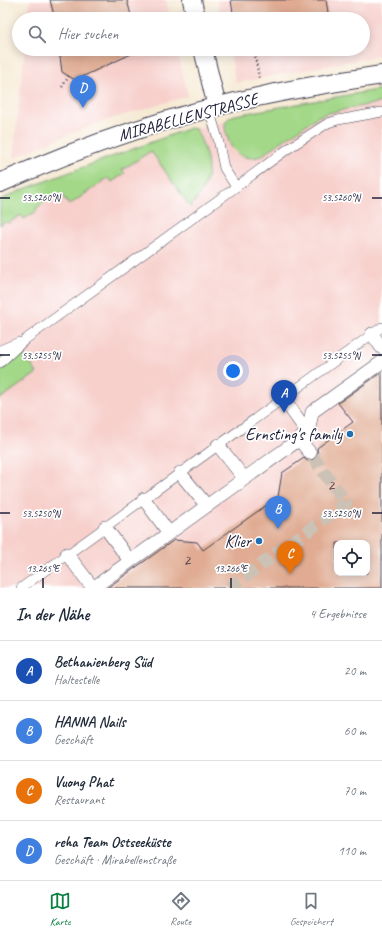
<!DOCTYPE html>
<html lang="de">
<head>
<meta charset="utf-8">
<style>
  :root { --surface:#fff; --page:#f6f6f7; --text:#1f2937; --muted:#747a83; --line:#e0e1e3; --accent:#0b8043 }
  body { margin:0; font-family:Caveat,sans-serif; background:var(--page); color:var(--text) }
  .controls { position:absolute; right:12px; bottom:12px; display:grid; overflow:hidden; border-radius:8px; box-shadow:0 2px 10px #0003 }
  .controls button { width:36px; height:36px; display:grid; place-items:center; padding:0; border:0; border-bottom:1px solid var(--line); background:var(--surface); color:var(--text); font:20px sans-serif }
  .you { position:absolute; left:233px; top:371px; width:14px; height:14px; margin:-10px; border:3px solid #fff; border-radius:50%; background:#1a73e8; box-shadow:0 0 0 6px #1a73e833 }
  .badge { display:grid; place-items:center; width:26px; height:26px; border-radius:50%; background:var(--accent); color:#fff; font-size:13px; font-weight:700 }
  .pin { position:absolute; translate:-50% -33px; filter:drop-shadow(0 1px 2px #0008) }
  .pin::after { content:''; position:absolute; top:21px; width:14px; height:12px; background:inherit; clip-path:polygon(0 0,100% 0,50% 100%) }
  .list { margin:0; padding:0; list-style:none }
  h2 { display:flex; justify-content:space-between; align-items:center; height:52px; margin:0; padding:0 16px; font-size:17px }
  h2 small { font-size:13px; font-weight:400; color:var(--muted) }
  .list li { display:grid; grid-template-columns:26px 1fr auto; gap:12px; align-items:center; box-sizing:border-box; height:60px; padding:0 16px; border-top:1px solid var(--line) }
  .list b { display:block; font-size:15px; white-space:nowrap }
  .list p { margin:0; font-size:13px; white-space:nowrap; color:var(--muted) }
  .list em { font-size:13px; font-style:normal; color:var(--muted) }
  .icon { flex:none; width:22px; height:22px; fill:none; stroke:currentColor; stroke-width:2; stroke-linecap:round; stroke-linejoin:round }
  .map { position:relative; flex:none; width:382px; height:588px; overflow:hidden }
  .search { position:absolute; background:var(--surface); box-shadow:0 2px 10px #0003; left:12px; right:12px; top:12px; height:44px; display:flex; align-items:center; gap:10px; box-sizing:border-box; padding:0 14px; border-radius:22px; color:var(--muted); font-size:15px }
  .sheet { height:292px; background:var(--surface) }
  nav { display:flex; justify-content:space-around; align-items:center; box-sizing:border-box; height:56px; border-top:1px solid var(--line); background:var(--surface); font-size:11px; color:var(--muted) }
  nav a { display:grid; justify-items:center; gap:2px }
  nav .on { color:var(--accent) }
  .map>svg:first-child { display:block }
</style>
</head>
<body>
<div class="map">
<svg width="382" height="588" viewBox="0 0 382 588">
  <rect width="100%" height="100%" fill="#fff"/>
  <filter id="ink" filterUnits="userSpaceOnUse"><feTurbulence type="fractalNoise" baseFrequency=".025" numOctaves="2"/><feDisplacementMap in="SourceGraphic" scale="8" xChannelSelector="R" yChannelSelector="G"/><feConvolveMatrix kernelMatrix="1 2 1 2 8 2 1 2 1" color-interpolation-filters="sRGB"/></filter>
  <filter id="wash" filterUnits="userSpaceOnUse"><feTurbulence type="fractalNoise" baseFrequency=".012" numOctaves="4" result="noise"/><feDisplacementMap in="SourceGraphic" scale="16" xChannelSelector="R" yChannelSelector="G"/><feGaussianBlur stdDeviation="0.9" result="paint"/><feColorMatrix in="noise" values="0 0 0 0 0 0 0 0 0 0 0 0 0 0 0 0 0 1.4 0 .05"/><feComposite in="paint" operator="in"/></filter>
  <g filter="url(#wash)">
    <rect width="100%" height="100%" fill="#f6e9d3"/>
    <path fill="#f7d0cc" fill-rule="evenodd" d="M30,0h136l5,19h-143z
      M217,0h165v55l-146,28 -7,-34h134v-30h-141z
      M25,49h152l11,47 -80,24 -39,14 -56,24z
      M382,89v499h-382v-388l24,-11 77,-29 89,-32 6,1 30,-8 4,-4 5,-2zM337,543h30v30h-30z"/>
    <path fill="#a3d888" stroke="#627d62" d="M382,89v13l-54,11 -11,4 -56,39c-17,6 -31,-4 -34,-21 -2,-5 -3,-11 0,-15 2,-3 5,-4 8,-5z
      M190,128l6,1c15,33 19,49 -6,78l-39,-56 -29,19 3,3 -13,9 -4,-4 -39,27 -8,-11 -12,8 -1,-2 -12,8 1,3 -13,8 -3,-4 -12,8 -4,-1 -5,3v-25l24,-11z
      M22,352l15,21 -37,26v-29z"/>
    <g id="blocks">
      <path fill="#e0ab92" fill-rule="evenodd" d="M50,0h77l5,19h-77z
        M231,0h95l3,19h-95z
        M59,49h83l-67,31 -13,-8z
        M382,372v216h-275l67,-48 23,2 6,8 75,-53 4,-24 22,-15 3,3 8,-2 3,-3 -1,-8 36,-26 -15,-19zM337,543h30v30h-30z"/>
    </g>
  </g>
  <g filter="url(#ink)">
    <use href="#blocks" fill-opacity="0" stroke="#424052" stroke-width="1"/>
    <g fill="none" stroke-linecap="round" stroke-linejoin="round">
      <path stroke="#ccc1b5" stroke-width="13" stroke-dasharray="13 6" stroke-linecap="butt" d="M229,588l117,-85 -36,-50"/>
      <g stroke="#424052" stroke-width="10">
        <path id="service" d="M209,109l9,30 6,29 12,19
          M0,350l19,-8
          M0,363l26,-24 210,-152 53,-39 39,-25 10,-3 44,-8
          M21,588l361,-261"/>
      </g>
      <g stroke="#424052" stroke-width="14">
        <path id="pedestrian" d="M372,334l10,14
          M283,398l25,35
          M299,439l11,14
          M218,445l26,33
          M180,473l27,33
          M144,499l25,34
          M105,527l25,34
          M67,554l26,34
          M93,588l215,-155 4,-21 70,-50"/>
      </g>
      <g stroke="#424052" stroke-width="20">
        <path id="minor" d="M192,0l4,19
          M203,49l14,58
          M0,183c85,-38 171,-68 262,-87 40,-9 80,-15 120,-21"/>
      </g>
      <path stroke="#424052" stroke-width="2.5" stroke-dasharray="1 3" stroke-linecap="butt" d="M254,49l5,29
        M62,87l7,-11"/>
      <use href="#service" stroke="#fff" stroke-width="9"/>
      <use href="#pedestrian" stroke="#fff" stroke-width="13"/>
      <use href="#minor" stroke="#fff" stroke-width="18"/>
    </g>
  </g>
  <path fill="none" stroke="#22223b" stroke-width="1.5" d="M0,198h10M372,198h10M0,355h10M372,355h10M0,513h10M372,513h10M43,578v10M231,578v10"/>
  <g fill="#1f6fb2" stroke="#fff" stroke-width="1.5">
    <circle cx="350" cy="434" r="4"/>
    <circle cx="259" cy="541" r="4"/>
  </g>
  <g text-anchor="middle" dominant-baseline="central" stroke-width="3.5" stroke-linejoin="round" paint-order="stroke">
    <g font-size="15" fill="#524451">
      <text x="331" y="485">2</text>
      <text x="187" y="560">2</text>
    </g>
    <g font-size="17" fill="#22223b" stroke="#fff">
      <text transform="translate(188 117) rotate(-15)">MIRABELLENSTRASSE</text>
    </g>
    <g font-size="17" fill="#22223b" stroke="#fff" text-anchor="end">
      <text x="342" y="434">Ernsting's family</text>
      <text x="251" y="541">Klier</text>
    </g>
  </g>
  <g font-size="10" text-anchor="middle" fill="#22223b" stroke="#fff" stroke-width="3.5" stroke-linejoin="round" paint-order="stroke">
    <text x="41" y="201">53.5260°N</text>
    <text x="341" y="201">53.5260°N</text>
    <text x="41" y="359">53.5255°N</text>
    <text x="341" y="359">53.5255°N</text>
    <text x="41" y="517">53.5250°N</text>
    <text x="341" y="517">53.5250°N</text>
    <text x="43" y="572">13.265°E</text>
    <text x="231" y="572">13.266°E</text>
  </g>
</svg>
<div class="controls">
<button><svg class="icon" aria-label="locate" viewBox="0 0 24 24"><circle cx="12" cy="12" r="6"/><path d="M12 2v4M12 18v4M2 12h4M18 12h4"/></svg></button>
</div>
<div class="you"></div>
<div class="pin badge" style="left:284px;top:413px;background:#1a4fb4">A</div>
<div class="pin badge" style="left:278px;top:529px;background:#3f7fe0">B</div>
<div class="pin badge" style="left:290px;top:574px;background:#e8710a">C</div>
<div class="pin badge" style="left:83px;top:108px;background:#3f7fe0">D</div>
<div class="search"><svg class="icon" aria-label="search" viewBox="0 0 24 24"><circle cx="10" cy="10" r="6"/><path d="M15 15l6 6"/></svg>Hier suchen</div>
</div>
<section class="sheet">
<h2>In der Nähe<small>4 Ergebnisse</small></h2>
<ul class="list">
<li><span class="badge" style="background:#1a4fb4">A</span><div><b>Bethanienberg Süd</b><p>Haltestelle</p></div><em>20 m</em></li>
<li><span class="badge" style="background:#3f7fe0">B</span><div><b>HANNA Nails</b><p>Geschäft</p></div><em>60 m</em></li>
<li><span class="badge" style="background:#e8710a">C</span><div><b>Vuong Phat</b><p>Restaurant</p></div><em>70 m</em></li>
<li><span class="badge" style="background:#3f7fe0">D</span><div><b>reha Team Ostseeküste</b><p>Geschäft · Mirabellenstraße</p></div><em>110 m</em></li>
</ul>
</section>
<nav>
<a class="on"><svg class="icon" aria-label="map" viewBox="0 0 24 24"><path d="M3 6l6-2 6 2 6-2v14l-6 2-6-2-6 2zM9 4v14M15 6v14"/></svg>Karte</a>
<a><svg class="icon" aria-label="directions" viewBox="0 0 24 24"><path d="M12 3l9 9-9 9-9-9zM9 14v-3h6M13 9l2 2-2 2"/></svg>Route</a>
<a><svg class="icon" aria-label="saved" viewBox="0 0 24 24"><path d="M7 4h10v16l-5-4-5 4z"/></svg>Gespeichert</a>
</nav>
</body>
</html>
